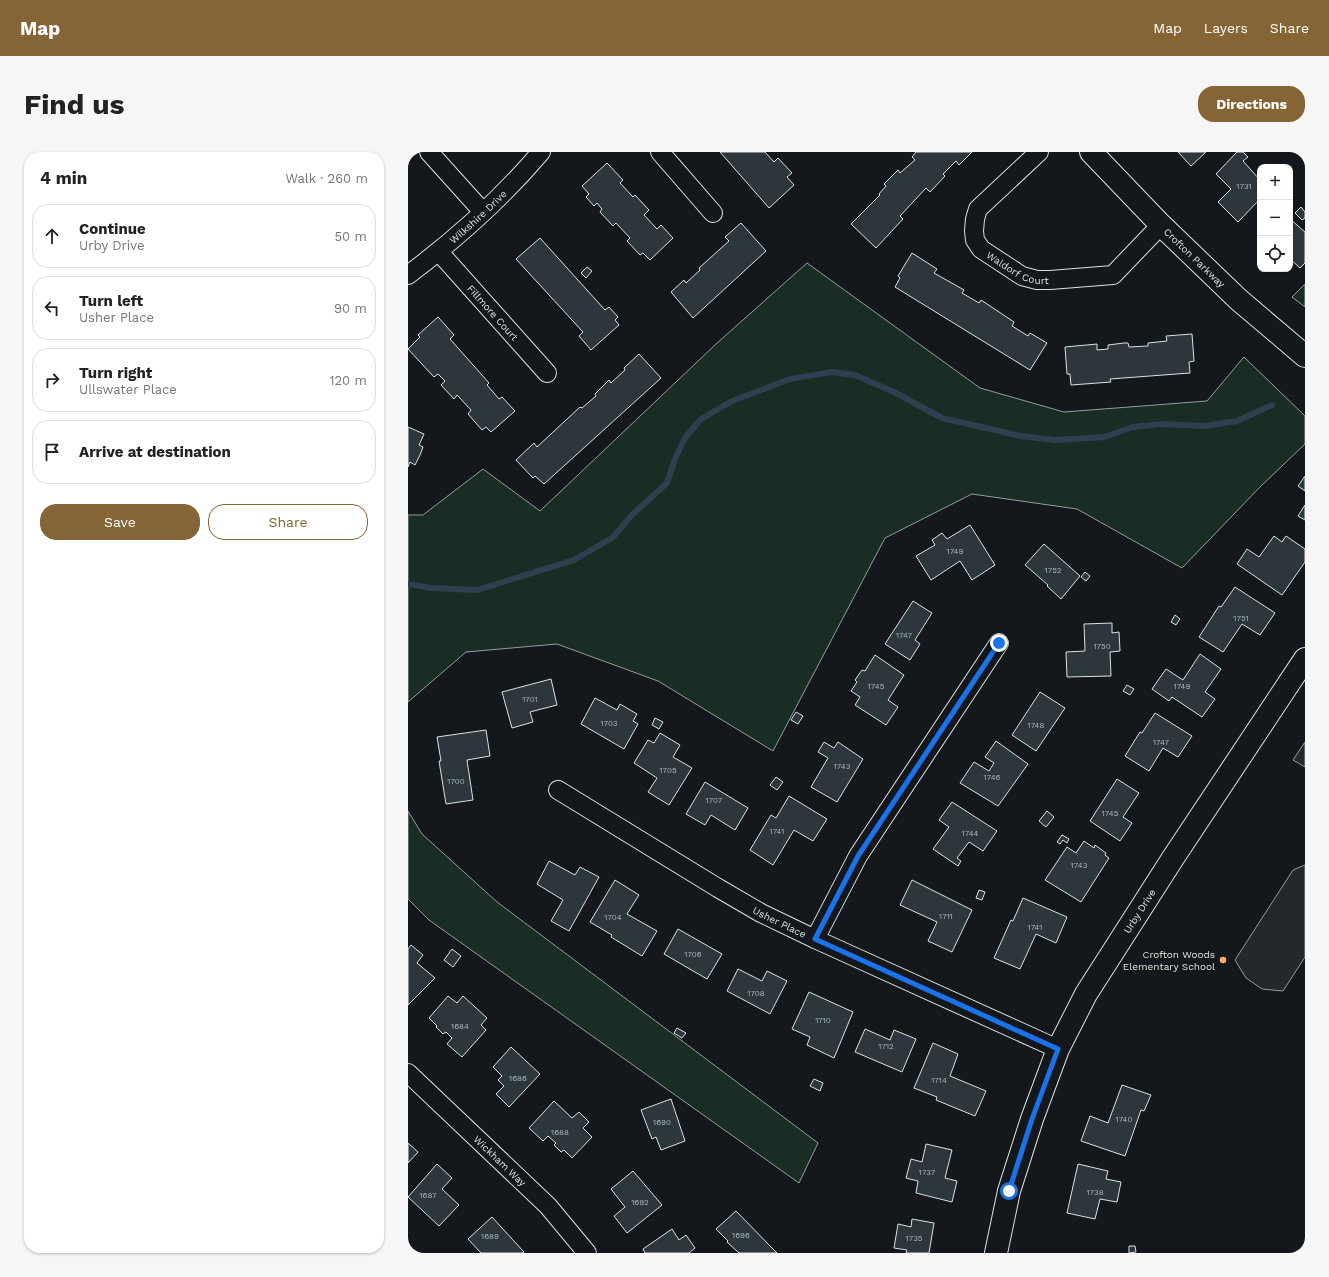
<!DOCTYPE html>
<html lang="en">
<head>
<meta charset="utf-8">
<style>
  :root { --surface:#fff; --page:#f6f6f6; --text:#222; --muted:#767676; --line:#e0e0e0; --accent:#856535 }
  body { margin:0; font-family:"Work Sans",sans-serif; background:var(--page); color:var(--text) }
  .controls { position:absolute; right:12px; top:12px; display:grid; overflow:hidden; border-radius:8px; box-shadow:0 1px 3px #0004 }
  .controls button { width:36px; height:36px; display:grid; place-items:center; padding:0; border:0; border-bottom:1px solid var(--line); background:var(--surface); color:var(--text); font:20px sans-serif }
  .stop { position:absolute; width:12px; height:12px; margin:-9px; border:3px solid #1a73e8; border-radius:50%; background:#fff }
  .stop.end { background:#1a73e8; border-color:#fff; box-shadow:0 1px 4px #0008 }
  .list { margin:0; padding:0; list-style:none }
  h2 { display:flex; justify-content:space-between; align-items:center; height:52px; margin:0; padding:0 16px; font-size:17px }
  h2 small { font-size:13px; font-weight:400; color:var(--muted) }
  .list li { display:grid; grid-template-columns:26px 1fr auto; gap:12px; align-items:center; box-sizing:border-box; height:64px; margin:0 8px 8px; padding:0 8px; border:1px solid var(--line); border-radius:16px }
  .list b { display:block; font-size:15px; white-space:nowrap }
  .list p { margin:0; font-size:13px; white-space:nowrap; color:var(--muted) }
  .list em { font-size:13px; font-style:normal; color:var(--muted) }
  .actions { display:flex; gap:8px; padding:12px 16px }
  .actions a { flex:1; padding:9px 0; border:1px solid var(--accent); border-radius:16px; text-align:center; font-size:14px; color:var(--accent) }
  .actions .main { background:var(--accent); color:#fff }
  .icon { flex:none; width:22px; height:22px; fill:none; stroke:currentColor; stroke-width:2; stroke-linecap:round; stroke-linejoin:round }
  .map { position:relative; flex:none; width:897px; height:1101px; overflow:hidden; border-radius:16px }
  header { display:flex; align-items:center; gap:24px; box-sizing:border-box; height:56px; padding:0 20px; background:var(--accent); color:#fff }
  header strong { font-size:19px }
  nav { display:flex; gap:22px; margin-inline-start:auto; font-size:14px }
  .intro { display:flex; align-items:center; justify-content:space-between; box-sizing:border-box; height:96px; padding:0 24px }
  h1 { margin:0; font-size:28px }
  .button { padding:10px 18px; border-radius:16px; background:var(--accent); color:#fff; font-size:14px; font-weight:700 }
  main { display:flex; gap:24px; padding:0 24px }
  aside { flex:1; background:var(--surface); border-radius:16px; box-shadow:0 1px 3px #0004 }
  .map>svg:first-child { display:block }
</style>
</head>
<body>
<header>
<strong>Map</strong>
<nav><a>Map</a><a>Layers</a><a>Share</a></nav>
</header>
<div class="intro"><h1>Find us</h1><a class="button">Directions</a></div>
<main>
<aside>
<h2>4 min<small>Walk · 260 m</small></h2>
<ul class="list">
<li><svg class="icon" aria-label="ahead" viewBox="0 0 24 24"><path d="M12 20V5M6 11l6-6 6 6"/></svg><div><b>Continue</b><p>Urby Drive</p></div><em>50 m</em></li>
<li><svg class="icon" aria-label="left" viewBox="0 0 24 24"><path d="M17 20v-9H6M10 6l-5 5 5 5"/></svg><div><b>Turn left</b><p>Usher Place</p></div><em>90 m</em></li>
<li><svg class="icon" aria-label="right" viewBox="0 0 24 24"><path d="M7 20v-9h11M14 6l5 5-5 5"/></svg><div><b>Turn right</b><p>Ullswater Place</p></div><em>120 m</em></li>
<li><svg class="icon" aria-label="arrive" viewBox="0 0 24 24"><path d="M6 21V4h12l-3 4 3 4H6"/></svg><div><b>Arrive at destination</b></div></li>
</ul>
<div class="actions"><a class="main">Save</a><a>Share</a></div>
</aside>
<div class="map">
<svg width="897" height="1101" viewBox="0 0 897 1101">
  <rect width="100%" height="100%" fill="#14181c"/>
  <path fill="#1a2d24" stroke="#939e99" d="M399,111l173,125 84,24 143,-11 37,-44 61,59v28l-45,43 -78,81 -105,-59 -105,-15 -87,44 -112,213 -115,-70 -101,-37 -91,8 -58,50v-187h15l60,-46 57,42 176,-167z
    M897,132v23l-13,-10z
    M0,659l14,23 75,68 321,241 -19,40 -370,-263 -21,-21z"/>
  <path fill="#24282b" stroke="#939e99" d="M897,590v25l-12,-7z
    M897,713v92l-22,34 -21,-2 -16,-11 -11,-18 58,-90z"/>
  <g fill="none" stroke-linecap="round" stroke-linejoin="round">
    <path stroke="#2f3f4d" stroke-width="6" d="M0,432l23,4 46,2 97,-30 38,-22 21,-24 34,-31 8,-24 10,-21 16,-19 31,-18 58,-22 42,-7 23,3 39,17 48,26 79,18 34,4 49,-3 29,-10 29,-3 42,2 33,-5 35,-16"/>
  </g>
  <path fill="#2c363c" stroke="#d8e6dc" d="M312,0h45l9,10 4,-4 14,15 -5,4 7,8 -25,23z
    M508,0h56l-13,13 -3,-4 -13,13 2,2 -15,16 -4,-4 -26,28 3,3 -27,29 -25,-24 29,-29 -1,-1 7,-8 -2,-2 14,-14 2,3 15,-13 -3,-3z
    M770,0h28l-15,14z
    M829,0h6l5,5 -5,4 17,19v19l-22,23 -20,-20 13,-13 -15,-15z
    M199,11l16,17 -3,3 13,14 2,-2 14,15 -5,5 13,14 4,-4 12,13 -23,22 -7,-7 -3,2 -13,-14 3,-3 -14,-15 -3,3 -13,-14 2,-3 -5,-6 -3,3 -8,-9 3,-3 -7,-8z
    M893,55l4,5v6l-3,2 -7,-7z
    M882,67l15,13v31l-5,5 -10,-9z
    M333,71l25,28 -73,67 -22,-26 13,-12 2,3 14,-13 -1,-2 30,-27 -4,-4z
    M132,86l65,72 4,-3 9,10 -3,3 4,5 -28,25 -12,-14 4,-4 -67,-73z
    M504,101l25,16 -3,4 30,17 -2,3 17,10 2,-3 33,22 -2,4 16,10 2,-3 17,10 -17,27 -135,-83 5,-9 -2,-2z
    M179,115l5,4 -6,7 -5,-5z
    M30,165l16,18 -4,4 39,44 -2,2 12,14 3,-2 13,14 -24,21 -5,-5 -4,3 -14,-16 3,-4 -14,-15 -3,4 -13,-14 4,-4 -7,-7 -4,3 -26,-28 12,-12 -2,-2z
    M784,182l2,27 -5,1 1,11 -80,6 1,3 -40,3 -1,-11h-3l-2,-27 32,-3v6l11,-1v-4l16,-2h4l1,4 19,-1v-3l19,-2 -1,-5z
    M231,202l22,24 -117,106 -9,-8 -2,2 -17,-18 18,-17 3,4 43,-40 2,1 14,-12 -1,-2 14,-14 2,3 14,-13 -1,-2z
    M0,275l16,7 -5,11 4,2 -3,8 -5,10 -5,-3 -2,5z
    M897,324v15l-7,-5z
    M897,353v15l-7,-4z
    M562,373l25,40 -23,15 -12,-19 -29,19 -15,-24 19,-11 -3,-5 10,-7 5,6z
    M866,384l8,6 4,-6 19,13v13l-23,33 -45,-31 10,-15 12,8z
    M636,392l36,32 -19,23 -14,-13 1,-1 -23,-20z
    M677,420l5,4 -4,5 -5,-4z
    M827,435l40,26 -15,22 -18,-11 -19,28 -24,-15 20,-31 2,1z
    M505,449l19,12 -17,27 5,4 -10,16 -25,-16z
    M767,463l5,4 -4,6 -5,-3z
    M704,471v10l7,-1 1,19 -10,1 1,24 -44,1 -1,-25 19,-1 -1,-27z
    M792,502l21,15 -16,23 10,7 -13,18 -30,-20 -3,4 -17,-12 14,-20 17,11z
    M467,503l29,20 -16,25 10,7 -12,18 -31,-20 5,-8 -9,-6 6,-9 -2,-2 7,-10 3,1z
    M143,527l6,26 -27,7 3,10 -21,6 -10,-36z
    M719,533l7,4 -4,6 -7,-4z
    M632,540l25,16 -29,43 -24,-16z
    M187,546l22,12 3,-6 17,10 -4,7 5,3 -14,25 -43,-25z
    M388,560l7,4 -5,8 -7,-4z
    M747,561l37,23 -14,21 -15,-9 -14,23 -24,-15 15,-24 2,1z
    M247,566l8,4 -4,7 -7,-4z
    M78,578l4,26 -23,4 6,40 -27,4 -7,-43h2l-4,-24z
    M252,581l20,12 -7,12 19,11 -23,37 -21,-13 9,-14 -23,-15 14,-23 6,3z
    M588,589l32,23 -30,42 -38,-23 14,-21 15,9 5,-8 -9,-6z
    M416,590l10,6 4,-6 25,17 -26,43 -26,-15 17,-29 -10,-6z
    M368,625l7,5 -6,8 -7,-5z
    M709,627l22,14 -16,24 9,6 -12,18 -30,-20z
    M297,630l43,26 -13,22 -24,-15 -6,10 -19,-11z
    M381,644l38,23 -14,22 -19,-11 -21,35 -23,-15 21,-35 5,3z
    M544,650l45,29 -14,20 -14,-9 -12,16 4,3 -3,5 -25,-17 16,-22 -10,-7z
    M639,659l7,6 -8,10 -7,-6z
    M654,683l7,4 -2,4 -4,-3 -3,4 -3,-2z
    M676,689l10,7 1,-3 11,8 -1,2 4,3 -28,44 -36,-22 22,-33 9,6z
    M141,709l26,14 5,-8 19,10 -30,54 -18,-10 12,-21 -26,-16z
    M207,728l24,15 -12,19 30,17 -15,25 -31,-19 1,-2 -22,-13z
    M504,728l60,30 -20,42 -24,-11 9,-19 -37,-17z
    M571,738l6,2 -3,8 -6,-2z
    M615,746l44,19 -11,26 -20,-9 -16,35 -26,-11 17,-38 2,1z
    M270,777l44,25 -15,25 -43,-25z
    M3,793l12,10 -6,8 18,15 -27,27v-56z
    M44,797l9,7 -8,11 -9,-7z
    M330,817l24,12 5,-10 20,10 -17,33 -43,-23z
    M401,840l44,20 -19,46 -27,-13 3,-8 -18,-8z
    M40,844l9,7 6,-7 24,22 -6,7 5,5 -24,27 -15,-13 5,-6 -6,-6 -3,2 -7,-7 1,-1 -8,-8z
    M269,876l9,5 -4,5 -8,-5z
    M457,877l25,11 4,-10 22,9 -14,33 -47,-20z
    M525,891l25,11 -8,22 36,15 -11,25 -39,-16 1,-3 -23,-9z
    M103,895l29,27 -31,33 -13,-13 8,-8 -6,-6 4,-4 -9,-9z
    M406,927l9,4 -3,8 -10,-5z
    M714,933l29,10 -7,16 -3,-1 -16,46 -44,-15 9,-25 18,7z
    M263,947l14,42 -24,9 -5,-13 -4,2 -11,-29z
    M146,949l18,17 7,-6 10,10 -6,6 9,9 -20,21 -8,-8 -3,2 -7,-7 2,-2 -8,-7 -5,5 -14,-13z
    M0,991l10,9 -10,11z
    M518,992l26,6 -7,28 12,3 -5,21 -36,-9 2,-12 -12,-3 5,-19 11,3z
    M29,1012l15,14 -10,11 17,16 -20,21 -31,-29z
    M670,1012l30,7 -2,8 15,3 -4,20 -17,-3 -5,20 -28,-6z
    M225,1019l29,34 -35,28 -13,-17 11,-9 -14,-18z
    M328,1059l37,38 4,4h-38l-12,-11 1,-1 -12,-12z
    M84,1065l32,35 -2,1h-41l-13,-14z
    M504,1067l22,4 -5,30h-23l1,-3 -13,-2 4,-24 13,3z
    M264,1077l7,11 7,-5 9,13 -6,5h-44l-2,-4z
    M721,1094h6l1,6 -7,1z"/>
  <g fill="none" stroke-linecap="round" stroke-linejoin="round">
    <g stroke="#d8e6dc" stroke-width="20">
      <g id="minor">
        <path d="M21,0l54,60"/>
        <path d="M252,0l53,61"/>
        <path id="s1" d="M631,0l-61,57 -3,10 -1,12 1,9 6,9 41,27 15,4h13l63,-5 48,-50"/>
        <path id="s2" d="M31,100l108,121"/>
        <path id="s3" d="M0,123c48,-36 94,-77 133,-123"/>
        <path id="s4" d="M150,638l160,98 43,25 54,26 243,110"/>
        <path d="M407,787l43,-83 141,-213"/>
        <path id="s5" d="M0,921l140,133 39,47"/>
      </g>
    </g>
    <g stroke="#d8e6dc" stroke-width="24">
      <g id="tertiary">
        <path id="s6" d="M683,0l70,73 78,75 66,56"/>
        <path id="s7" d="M588,1101l13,-62 23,-72 26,-70 28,-55 87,-136 132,-199"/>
      </g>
    </g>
    <use href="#minor" stroke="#14181c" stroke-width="18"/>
    <use href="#tertiary" stroke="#14181c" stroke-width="22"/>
  </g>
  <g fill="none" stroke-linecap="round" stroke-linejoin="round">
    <path stroke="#1a73e8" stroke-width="5" d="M591,491l-141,213 -43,83 243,110 -26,70 -23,72"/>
  </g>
  <circle fill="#ffb74d" stroke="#14181c" stroke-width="1.5" cx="815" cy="808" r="4"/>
  <g text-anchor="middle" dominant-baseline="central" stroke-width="3" stroke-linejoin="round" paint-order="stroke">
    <g font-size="8" fill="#adbab4">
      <text x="836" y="34">1731</text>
      <text x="547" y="399">1749</text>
      <text x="645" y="418">1752</text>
      <text x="833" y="466">1751</text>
      <text x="496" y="483">1747</text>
      <text x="694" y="494">1750</text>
      <text x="468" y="534">1745</text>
      <text x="774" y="534">1749</text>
      <text x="122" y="547">1701</text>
      <text x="201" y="571">1703</text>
      <text x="628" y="573">1748</text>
      <text x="753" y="590">1747</text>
      <text x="434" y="614">1743</text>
      <text x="260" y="618">1705</text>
      <text x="584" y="625">1746</text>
      <text x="48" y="629">1700</text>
      <text x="306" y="648">1707</text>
      <text x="702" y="661">1745</text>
      <text x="369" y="679">1741</text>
      <text x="562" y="681">1744</text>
      <text x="671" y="713">1743</text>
      <text x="538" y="764">1711</text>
      <text x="205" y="765">1704</text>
      <text x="627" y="775">1741</text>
      <text x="285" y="802">1706</text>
      <text x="348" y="841">1708</text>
      <text x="415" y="868">1710</text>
      <text x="52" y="874">1684</text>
      <text x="478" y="894">1712</text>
      <text x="110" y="926">1686</text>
      <text x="531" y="928">1714</text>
      <text x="716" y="967">1740</text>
      <text x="254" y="970">1690</text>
      <text x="152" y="980">1688</text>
      <text x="519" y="1020">1737</text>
      <text x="687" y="1040">1738</text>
      <text x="20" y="1043">1687</text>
      <text x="232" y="1050">1692</text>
      <text x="333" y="1083">1696</text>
      <text x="82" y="1084">1689</text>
      <text x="506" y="1086">1735</text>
    </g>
    <g font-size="10" fill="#d8e6dc" stroke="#14181c">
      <text stroke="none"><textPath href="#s3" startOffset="91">Wilkshire Drive</textPath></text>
      <text stroke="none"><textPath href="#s6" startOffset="148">Crofton Parkway</textPath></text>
      <text stroke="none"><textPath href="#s1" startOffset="168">Waldorf Court</textPath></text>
      <text stroke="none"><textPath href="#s2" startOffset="81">Fillmore Court</textPath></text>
      <text stroke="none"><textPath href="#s7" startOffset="374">Urby Drive</textPath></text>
      <text stroke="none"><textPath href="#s4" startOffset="258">Usher Place</textPath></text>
      <text stroke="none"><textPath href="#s5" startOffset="127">Wickham Way</textPath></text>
    </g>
    <g font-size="10" fill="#d8e6dc" stroke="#14181c" text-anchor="end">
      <text x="807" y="802">Crofton Woods<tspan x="807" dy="12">Elementary School</tspan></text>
    </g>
  </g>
</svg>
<div class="controls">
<button>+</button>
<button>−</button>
<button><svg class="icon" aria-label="locate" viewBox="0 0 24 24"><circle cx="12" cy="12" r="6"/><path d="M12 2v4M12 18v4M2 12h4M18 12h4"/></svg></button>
</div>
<div class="stop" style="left:601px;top:1039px"></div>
<div class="stop end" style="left:591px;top:491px"></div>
</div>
</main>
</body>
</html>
